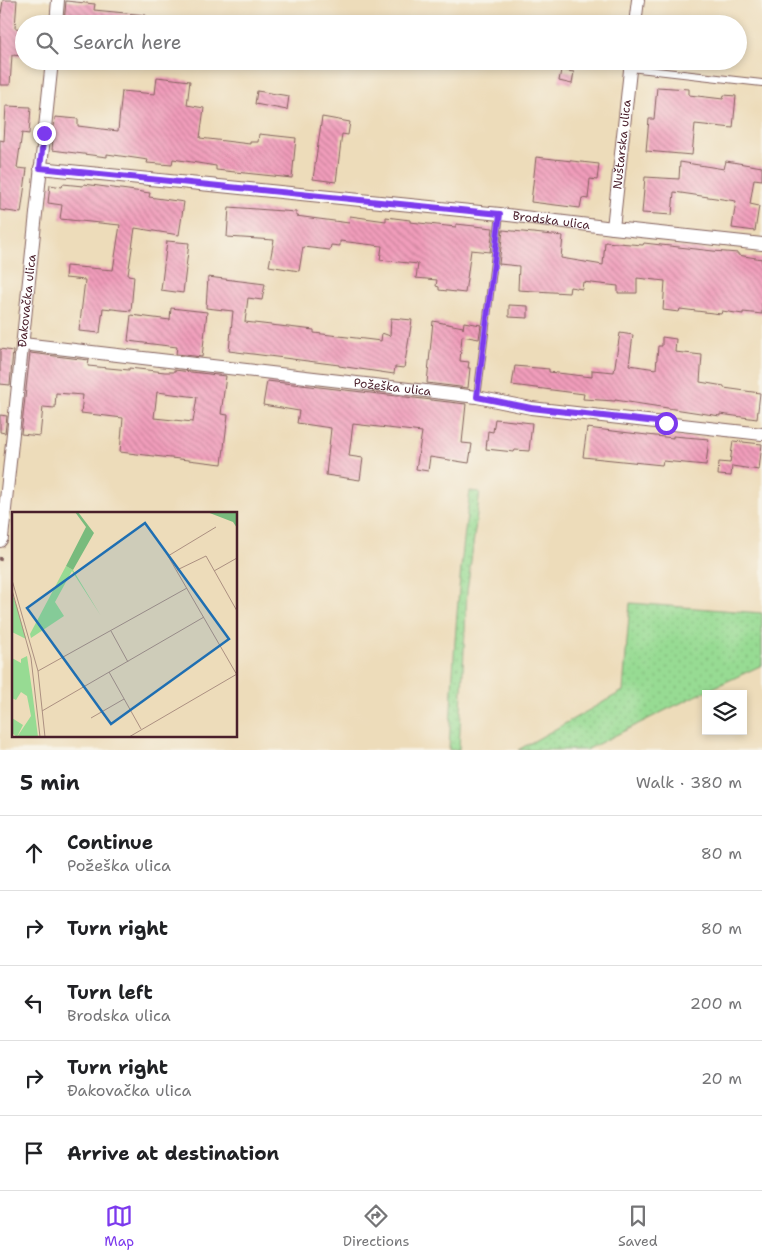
<!DOCTYPE html>
<html lang="en">
<head>
<meta charset="utf-8">
<style>
  :root { --surface:#fff; --page:#f6f6f6; --text:#202124; --muted:#757577; --line:#e0e0e0; --accent:#7c3aed }
  body { margin:0; font-family:"Shantell Sans",sans-serif; background:var(--page); color:var(--text) }
  .controls { position:absolute; right:15px; bottom:15px; display:grid; overflow:hidden; border-radius:0px; box-shadow:0 2px 8px #0003 }
  .controls button { width:45px; height:45px; display:grid; place-items:center; padding:0; border:0; border-bottom:1px solid var(--line); background:var(--surface); color:var(--text); font:25px sans-serif }
  .stop { position:absolute; width:15px; height:15px; margin:-11px; border:4px solid #7c3aed; border-radius:50%; background:#fff }
  .stop.end { background:#7c3aed; border-color:#fff; box-shadow:0 1px 5px #0008 }
  .list { margin:0; padding:0; list-style:none }
  h2 { display:flex; justify-content:space-between; align-items:center; height:65px; margin:0; padding:0 20px; font-size:21px }
  h2 small { font-size:16px; font-weight:400; color:var(--muted) }
  .list li { display:grid; grid-template-columns:32px 1fr auto; gap:15px; align-items:center; box-sizing:border-box; height:75px; padding:0 20px; border-top:1px solid var(--line) }
  .list b { display:block; font-size:19px; white-space:nowrap }
  .list p { margin:0; font-size:16px; white-space:nowrap; color:var(--muted) }
  .list em { font-size:16px; font-style:normal; color:var(--muted) }
  .icon { flex:none; width:28px; height:28px; fill:none; stroke:currentColor; stroke-width:2; stroke-linecap:round; stroke-linejoin:round }
  .map { position:relative; flex:none; width:762px; height:750px; overflow:hidden }
  .search { position:absolute; background:var(--surface); box-shadow:0 2px 8px #0003; left:15px; right:15px; top:15px; height:55px; display:flex; align-items:center; gap:12px; box-sizing:border-box; padding:0 18px; border-radius:28px; color:var(--muted); font-size:19px }
  .sheet { height:440px; background:var(--surface) }
  nav { display:flex; justify-content:space-around; align-items:center; box-sizing:border-box; height:70px; border-top:1px solid var(--line); background:var(--surface); font-size:14px; color:var(--muted) }
  nav a { display:grid; justify-items:center; gap:2px }
  nav .on { color:var(--accent) }
  .map>svg:first-child { display:block }
</style>
</head>
<body>
<div class="map">
<svg width="762" height="750" viewBox="0 0 762 750">
  <defs>
    <pattern id="grass-dots" width="8" height="8" patternUnits="userSpaceOnUse" patternTransform="scale(1.25)"><rect width="8" height="8" fill="#97db93"/><path d="M2 2h.1M6 6h.1" fill="none" stroke="#84bc7f" stroke-width="1.8" stroke-linecap="round"/></pattern>
    <pattern id="building-back-hatch" width="6" height="6" patternUnits="userSpaceOnUse" patternTransform="scale(1.25)"><rect width="6" height="6" fill="#f19dbb"/><path d="M-1 5l2 2M0 0l6 6M5-1l2 2" fill="none" stroke="#c57f98"/></pattern>
  </defs>
  <rect width="100%" height="100%" fill="#f7f3e8"/>
  <filter id="ink" filterUnits="userSpaceOnUse"><feTurbulence type="fractalNoise" baseFrequency=".02" numOctaves="2"/><feDisplacementMap in="SourceGraphic" scale="10" xChannelSelector="R" yChannelSelector="G"/><feConvolveMatrix kernelMatrix="1 2 1 2 8 2 1 2 1" color-interpolation-filters="sRGB"/></filter>
  <filter id="wash" filterUnits="userSpaceOnUse"><feTurbulence type="fractalNoise" baseFrequency=".0096" numOctaves="4" result="noise"/><feDisplacementMap in="SourceGraphic" scale="20" xChannelSelector="R" yChannelSelector="G"/><feGaussianBlur stdDeviation="1.12" result="paint"/><feColorMatrix in="noise" values="0 0 0 0 0 0 0 0 0 0 0 0 0 0 0 0 0 1.4 0 .05"/><feComposite in="paint" operator="in"/></filter>
  <g filter="url(#wash)">
    <rect width="100%" height="100%" fill="#eddcba"/>
    <path fill="url(#grass-dots)" stroke="#707d5f" d="M470,491l10,1 -13,99 -8,159h-10c4,-87 9,-173 21,-259z
      M630,603l132,10v52l-94,44 -82,41h-68l105,-59z"/>
    <g id="blocks">
      <path fill="url(#building-back-hatch)" fill-rule="evenodd" d="M3,0h14l-2,28 9,1v27l-12,-1 -2,30h-10v-65z
        M66,1l29,3 -1,6 52,5v9h-82z
        M561,70l13,2 -2,12 -13,-3z
        M157,77l33,4 -3,24 17,3 -4,30 50,6v-2h8l1,-8 37,4 -4,40 -76,-8v-4l-43,-7 -1,6 -25,-2 1,-3 -41,-6v3l-55,-7 3,-33 23,2v7l40,5 4,-40 33,3z
        M657,87l32,2v6l34,4 1,-4 12,1 -3,32 -38,-4 -3,31 -46,-4 3,-32h5z
        M257,91l32,5 -2,14 -32,-6z
        M6,106l25,1 -2,27 -7,-1 -5,35 10,1 -6,44 -21,-3v-70l4,1z
        M322,117l28,5 -2,13 -6,-1 -6,48 -23,-3z
        M536,157l63,7 -2,16 -7,-1 -2,20 -6,-1 -2,10 -49,-6z
        M726,161l36,6v13l-8,-1 -4,25 9,2 -4,25 -23,-3 4,-27 -62,-9 -2,23 -30,-2 3,-36 34,2 1,-17 44,7z
        M63,184l20,2 1,-2 66,9 -1,4 35,5 -5,33 -44,-7 -7,47 6,1 -3,35 -28,-3 -3,25 -21,-2 6,-51 -20,-2 1,-12 47,4 7,-45 -60,-6 2,-14 -14,-2 2,-18 12,2z
        M229,207l67,5v4l53,7 1,-7 36,5v-4l24,3v2l46,5v-3l37,4 -3,24 -19,-2 -6,43 -26,-3v-3l-3,-1 1,-6 -21,-2 2,-14 -38,-4 2,-14 -42,-5v5l-9,-1 -1,5 -27,-3 -4,24 -30,-5 5,-26 -47,-3z
        M503,230l60,6 -2,22 42,7 2,-23 38,3 1,-2 69,8 25,2v2l24,4v55l-19,-2v2l-21,-3 -1,3 -41,-5 -1,3 -16,-2 2,-29 -28,-3v15h-19v-7l-35,-4 -1,7 -12,-2 -1,6 -51,-3 1,-24 -20,-2z
        M167,241l22,2 -6,50 -22,-3z
        M208,277l57,7 -3,16 -14,-2 -3,24 69,8v3l67,8 1,-8 8,3 1,-18 21,2 -8,48 -9,-1 -1,7 -55,-8v-1l-110,-14 4,-40 -27,-3z
        M509,305l19,1v12l-19,-1z
        M171,308l36,4 -5,45 -26,-3 1,-7 -49,-6 3,-26 39,5z
        M433,321l30,6v2l1,-7 17,3 -2,14 -17,-3 -2,25 9,1 -1,6h2l-2,20 -41,-5z
        M620,333l13,2 -4,30 27,4 2,-23h4v-9l14,2 -1,13 27,3 -2,27 24,4v2l36,5 -3,26 -37,-5v2l-105,-16v1l-32,-2 1,-5 -72,-9 3,-19 34,3v3l43,5v-7l22,2z
        M0,349l13,2 -3,34 -10,-1z
        M30,353l59,7 -1,6 41,4v-2l36,4h9v-2l52,6 -5,38 7,1 -6,49 -102,-12 3,-34 -42,-5 2,-18 -27,-2 -1,15 -12,-1 -3,29 -19,-2zM157,392l40,5 -4,25 -39,-4z
        M267,381l199,23 -4,39 10,1 -3,19 -39,-6 -2,14 -12,-2 6,-37 -69,-8 -4,32 14,2 -3,22 -34,-5 5,-47 -34,-5 2,-12 -36,-6z
        M0,415l7,1 -2,17 -5,-1z
        M495,419l37,4 -3,28 -14,-1 -1,2 -28,-3 2,-18 5,1z
        M587,428l86,10v-2l36,3 -3,26 -43,-4 -1,4 -79,-8z
        M733,441l29,3 -3,26 -27,-4 -1,10 -13,-1 1,-13 11,1z"/>
    </g>
  </g>
  <g filter="url(#ink)">
    <use href="#blocks" fill-opacity="0" stroke="#83615d" stroke-width="1"/>
    <g fill="none" stroke-linecap="round" stroke-linejoin="round">
      <g stroke="#83615d" stroke-width="8">
        <path id="service" d="M630,68l132,15
          M477,397l23,-183"/>
      </g>
      <g stroke="#83615d" stroke-width="14">
        <g id="minor">
          <path d="M56,24l2,-24"/>
          <path d="M635,24l3,-24"/>
          <path id="s1" d="M40,168l460,46 113,14 149,16"/>
          <path id="s2" d="M613,228l18,-167"/>
          <path id="s3" d="M23,344l454,53 54,11 231,26"/>
          <path id="s4" d="M0,541l2,-3 50,-477"/>
        </g>
      </g>
      <path stroke="#83615d" stroke-width="3" stroke-dasharray="4 4" stroke-linecap="butt" d="M0,561l1,-7"/>
      <use href="#service" stroke="#fff" stroke-width="6"/>
      <use href="#minor" stroke="#fff" stroke-width="12"/>
    </g>
  </g>
  <g fill="none" stroke-linecap="round" stroke-linejoin="round" filter="url(#ink)">
    <path stroke="#7c3aed" stroke-width="6" d="M44,133l-4,35 460,46 -23,183 54,11 135,15"/>
  </g>
  <g text-anchor="middle" dominant-baseline="central" stroke-width="4" stroke-linejoin="round" paint-order="stroke">
    <g font-size="12" fill="#4a1f2b" stroke="#f7f3e8">
      <text stroke="none"><textPath href="#s2" startOffset="84">Nuštarska ulica</textPath></text>
      <text stroke="none"><textPath href="#s1" startOffset="514">Brodska ulica</textPath></text>
      <text stroke="none"><textPath href="#s4" startOffset="242">Đakovačka ulica</textPath></text>
      <text stroke="none"><textPath href="#s3" startOffset="372">Požeška ulica</textPath></text>
    </g>
  </g>
  <g transform="translate(12 512)">
    <rect width="225" height="225" fill="#eddcba"/>
    <path d="M54,54l7,4 28,46 -29,-45 -17,31 9,14 -33,22 -1,-4zM0,81l5,14 9,32 -14,-7zM15,144l5,34 6,47h-21l14,-21 -4,-20 -6,-4 -5,8 -4,-2v-40l9,5v-4z" fill="#97db93"/>
    <path d="M63,0h3l16,21 -21,37 -7,-4 20,-39zM195,0h30v16l-4,-6z" fill="#79bb7d"/>
    <path d="M0,206l11,7 -6,12 -5,-4z" fill="#97db93"/>
    <path fill="none" stroke="#ac9081" stroke-width="1" d="M204,15l-48,29 69,119M165,58l29,-14 31,55M202,59l23,-13M0,68l26,91 7,66M0,78l19,68 9,79M99,119l17,31M26,159l149,-83M97,160l32,57M30,199l162,-94M79,206l33,-19M117,225l108,-63"/>
    <path fill="#1f6fb2" fill-opacity="0.15" stroke="#1f6fb2" stroke-width="2.5" d="M133,11l84,116 -118,85 -84,-116z"/>
    <rect width="225" height="225" fill="none" stroke="#4a1f2b" stroke-width="2.5"/>
  </g>
</svg>
<div class="controls">
<button><svg class="icon" aria-label="layers" viewBox="0 0 24 24"><path d="M12 4l9 5-9 5-9-5zM3 14l9 5 9-5"/></svg></button>
</div>
<div class="stop" style="left:666px;top:423px"></div>
<div class="stop end" style="left:44px;top:133px"></div>
<div class="search"><svg class="icon" aria-label="search" viewBox="0 0 24 24"><circle cx="10" cy="10" r="6"/><path d="M15 15l6 6"/></svg>Search here</div>
</div>
<section class="sheet">
<h2>5 min<small>Walk · 380 m</small></h2>
<ul class="list">
<li><svg class="icon" aria-label="ahead" viewBox="0 0 24 24"><path d="M12 20V5M6 11l6-6 6 6"/></svg><div><b>Continue</b><p>Požeška ulica</p></div><em>80 m</em></li>
<li><svg class="icon" aria-label="right" viewBox="0 0 24 24"><path d="M7 20v-9h11M14 6l5 5-5 5"/></svg><div><b>Turn right</b></div><em>80 m</em></li>
<li><svg class="icon" aria-label="left" viewBox="0 0 24 24"><path d="M17 20v-9H6M10 6l-5 5 5 5"/></svg><div><b>Turn left</b><p>Brodska ulica</p></div><em>200 m</em></li>
<li><svg class="icon" aria-label="right" viewBox="0 0 24 24"><path d="M7 20v-9h11M14 6l5 5-5 5"/></svg><div><b>Turn right</b><p>Đakovačka ulica</p></div><em>20 m</em></li>
<li><svg class="icon" aria-label="arrive" viewBox="0 0 24 24"><path d="M6 21V4h12l-3 4 3 4H6"/></svg><div><b>Arrive at destination</b></div></li>
</ul>
</section>
<nav>
<a class="on"><svg class="icon" aria-label="map" viewBox="0 0 24 24"><path d="M3 6l6-2 6 2 6-2v14l-6 2-6-2-6 2zM9 4v14M15 6v14"/></svg>Map</a>
<a><svg class="icon" aria-label="directions" viewBox="0 0 24 24"><path d="M12 3l9 9-9 9-9-9zM9 14v-3h6M13 9l2 2-2 2"/></svg>Directions</a>
<a><svg class="icon" aria-label="saved" viewBox="0 0 24 24"><path d="M7 4h10v16l-5-4-5 4z"/></svg>Saved</a>
</nav>
</body>
</html>
